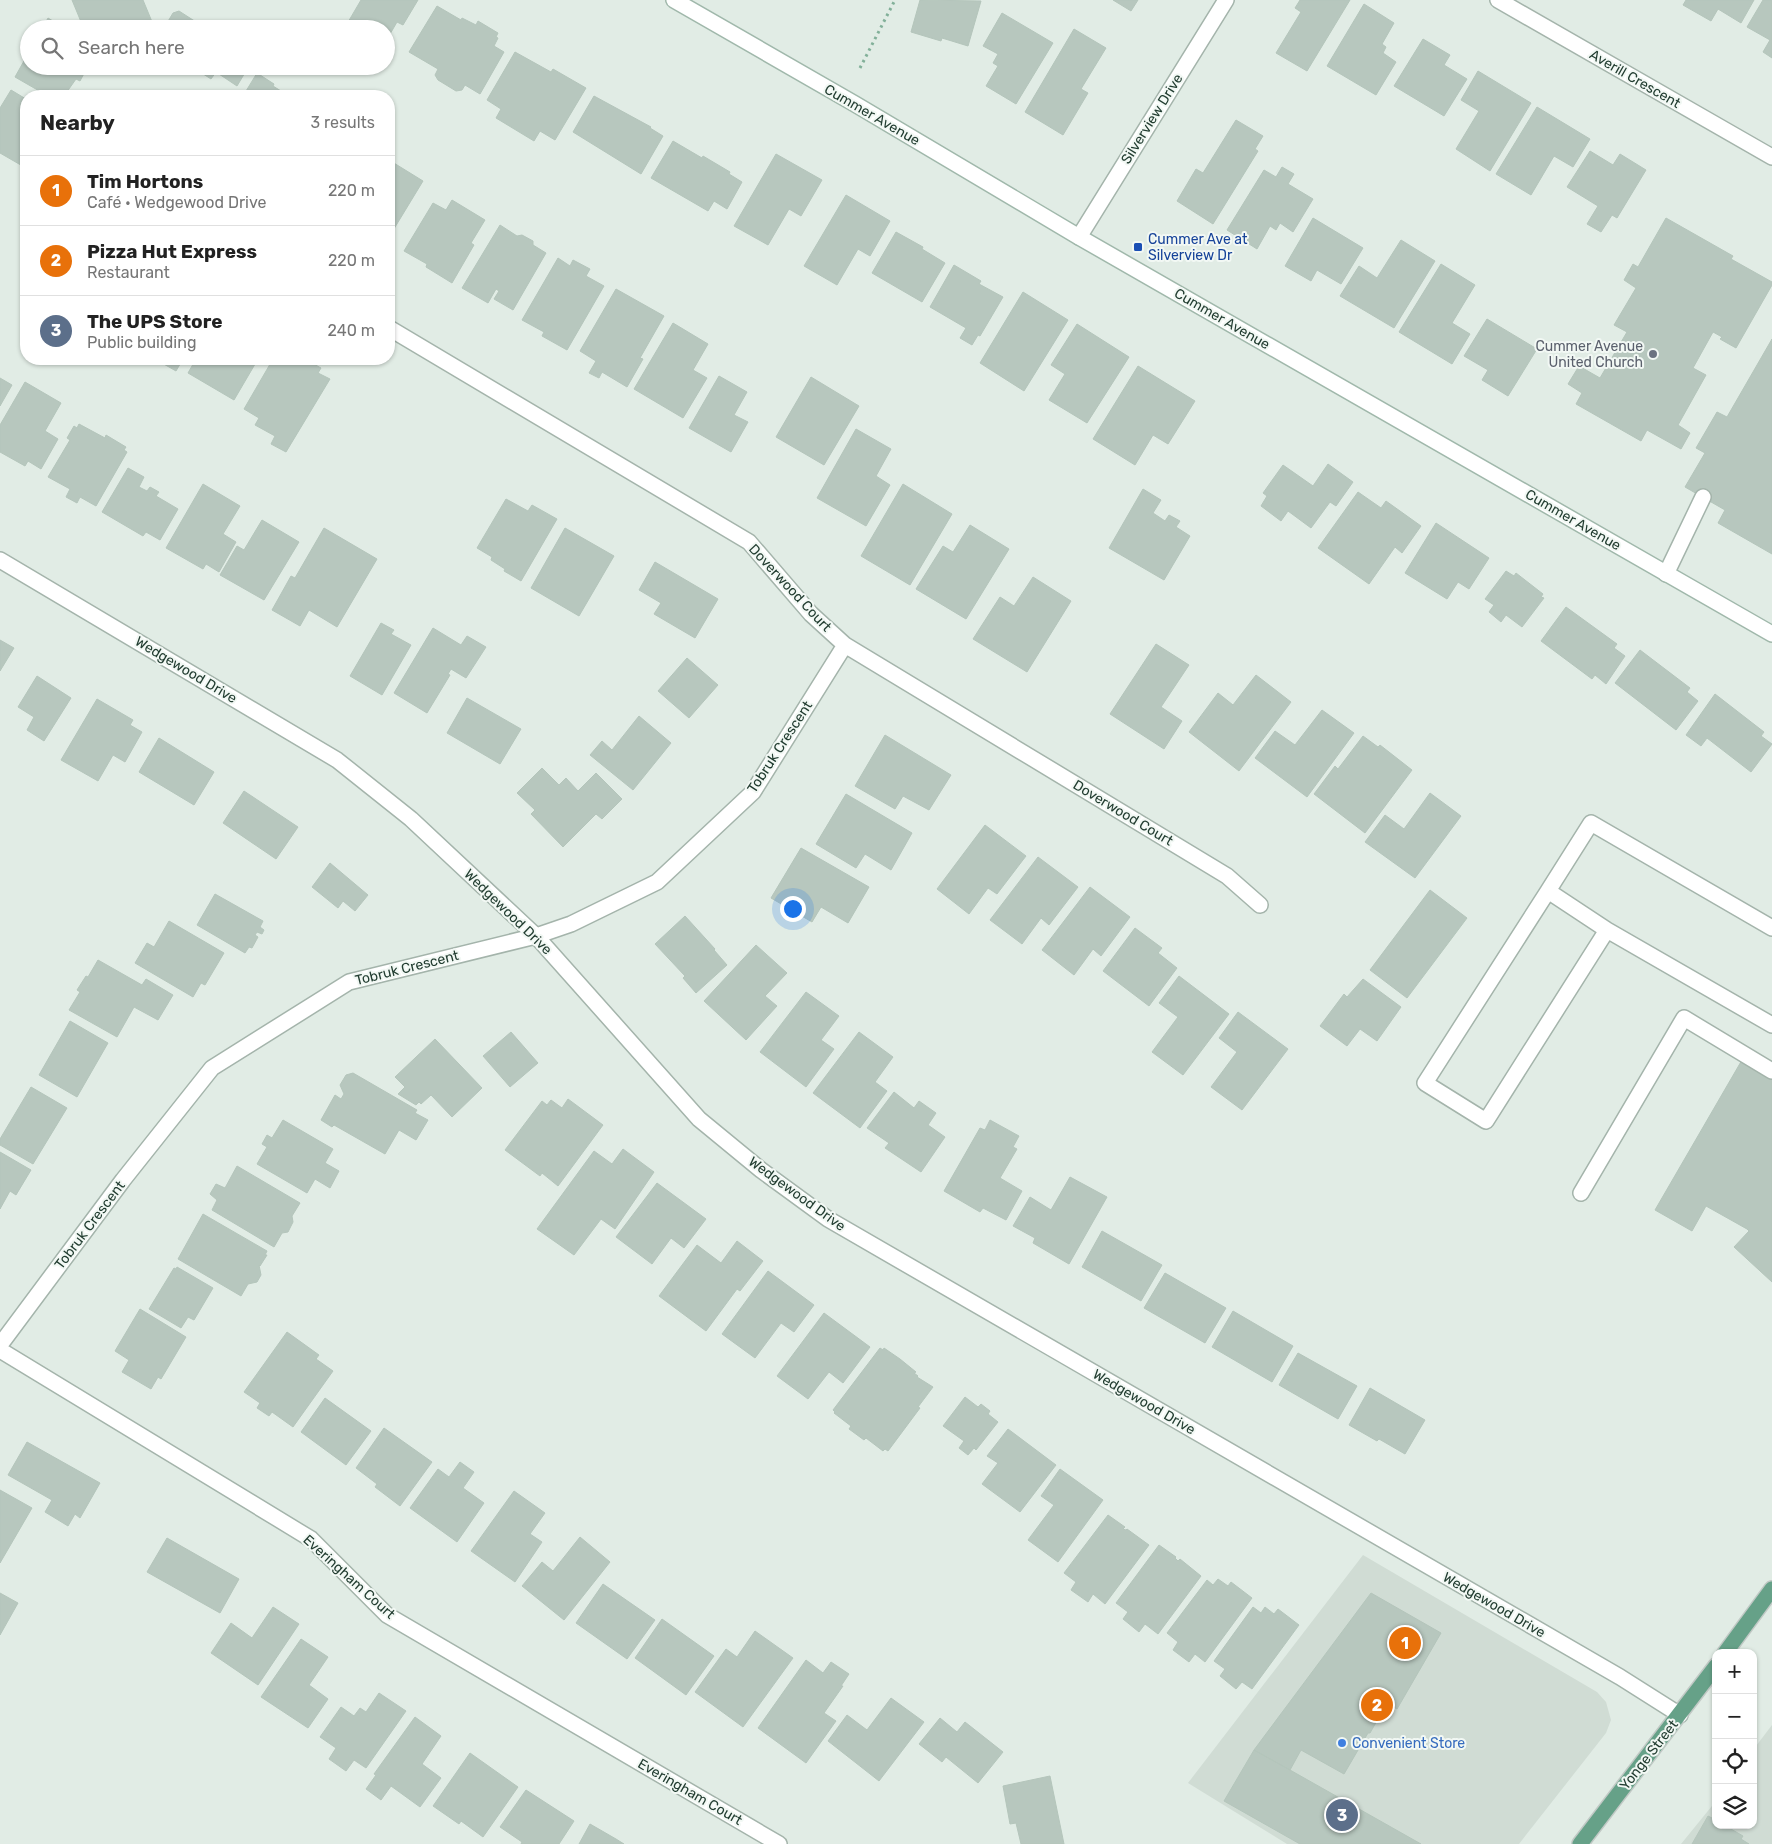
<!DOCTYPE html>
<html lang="en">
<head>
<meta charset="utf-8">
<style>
  :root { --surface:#fff; --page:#f6f6f6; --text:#222; --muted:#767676; --line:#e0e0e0; --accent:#ea580c }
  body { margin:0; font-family:Rubik,sans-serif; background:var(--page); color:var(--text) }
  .controls { position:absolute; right:15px; bottom:15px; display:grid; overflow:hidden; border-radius:10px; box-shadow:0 1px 4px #0004 }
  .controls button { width:45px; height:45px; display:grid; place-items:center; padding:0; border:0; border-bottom:1px solid var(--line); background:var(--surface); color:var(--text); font:25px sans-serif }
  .you { position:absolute; left:792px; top:908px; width:18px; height:18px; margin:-12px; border:4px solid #fff; border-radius:50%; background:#1a73e8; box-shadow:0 0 0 8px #1a73e833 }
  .badge { display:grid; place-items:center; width:32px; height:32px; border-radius:50%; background:var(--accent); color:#fff; font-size:16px; font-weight:700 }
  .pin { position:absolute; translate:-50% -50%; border:2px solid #fff; box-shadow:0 1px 5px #0006 }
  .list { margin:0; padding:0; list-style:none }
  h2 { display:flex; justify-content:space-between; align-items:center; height:65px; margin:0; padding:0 20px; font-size:21px }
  h2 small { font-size:16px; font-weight:400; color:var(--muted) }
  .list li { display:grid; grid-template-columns:32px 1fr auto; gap:15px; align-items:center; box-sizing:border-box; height:70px; padding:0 20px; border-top:1px solid var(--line) }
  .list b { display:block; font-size:19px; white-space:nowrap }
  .list p { margin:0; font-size:16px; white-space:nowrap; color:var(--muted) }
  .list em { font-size:16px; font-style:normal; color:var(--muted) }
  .icon { flex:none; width:28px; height:28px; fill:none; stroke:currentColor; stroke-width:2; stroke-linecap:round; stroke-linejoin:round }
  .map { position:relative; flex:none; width:1772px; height:1844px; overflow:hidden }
  .search { position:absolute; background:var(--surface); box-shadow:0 1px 4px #0004; left:20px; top:20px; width:375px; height:55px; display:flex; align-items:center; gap:12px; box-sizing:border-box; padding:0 18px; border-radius:28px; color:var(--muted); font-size:19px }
  .panel { position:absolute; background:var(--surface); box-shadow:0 1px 4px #0004; left:20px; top:90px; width:375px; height:275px; border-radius:20px }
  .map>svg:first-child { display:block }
</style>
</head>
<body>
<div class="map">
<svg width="1772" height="1844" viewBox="0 0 1772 1844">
  <rect width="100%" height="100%" fill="#e1ece5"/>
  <path fill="#d0dcd4" d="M1363,1555l234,137 9,10 5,18 -5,13 -87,111h-232l-99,-61z
    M1772,1725v119h-91l35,-43v24h37v-75z"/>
  <path fill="#b7c7be" stroke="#b4c5bb" d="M72,0h71l12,29h-61l-1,-2 -9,2z
    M361,0h57l-15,25 -6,-3 -11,19v-12h-42z
    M920,0l61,1 -13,45 -26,-8 -1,3 -30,-9z
    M1113,0h25l-7,11z
    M1300,0h50l-43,71 -31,-18 25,-41 -6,-4z
    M1686,0h68l-13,23 -23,-14 -7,12 -28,-16z
    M1763,0h9v58l-9,-6 7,-12 -23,-13z
    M1364,4l30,19 -12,21 4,3 -3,6 13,9 -20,33 -49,-29z
    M437,6l24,14 1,-2 14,7 2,-4 20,12 -2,4 2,1 -4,8 10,6 -24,42 -15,-9 -3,5 -6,1 -18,-11 -3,-5 3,-6 -29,-17z
    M179,11l28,18h-39l-1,-6 6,-10z
    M1002,13l51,30 -37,61 -30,-18 12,-20 -5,-3 5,-9 -15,-8z
    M48,18l18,11h-24z
    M1074,29l32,19 -25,41 7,4 -25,42 -38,-23z
    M1423,39l27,16 -6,10 23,14 -23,37 -50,-30z
    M29,52v14h59l-8,15 -4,-2 -12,17h-16l-33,-19z
    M515,52l36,20 2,-3 33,19 -31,52 -15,-9 -6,10 -38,-23 5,-9 -14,-9z
    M199,66h50l-12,20 -21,-14 -5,7 -14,-9z
    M1478,71l53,32 -41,68 -34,-22 23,-38 -18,-11z
    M257,73l17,11 -1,2 16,10h-46z
    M11,90l15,9v69l-26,-15v-45z
    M594,96l57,31 -1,1 13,8 -22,38 -68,-42z
    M1537,107l53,32 -17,28 -19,-11 -23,39 -35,-21z
    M1236,120l27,16 -8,13 3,2 -45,73 -36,-23 19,-32 7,4z
    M673,141l29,17 1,-2 27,16 -1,2 13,8 -15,27 -13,-8 -6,10 -57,-33z
    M1590,151l23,14 7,-11 26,16 -29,48 -5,-3 -11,17 -14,-8 11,-18 -31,-19z
    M776,154l46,26 -21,36 -12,-7 -21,36 -34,-19z
    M389,160l34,21 -34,56z
    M1282,167l12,7 -6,10 25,15 -20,33 -13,-9 -4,7 -6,-4 -13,23 -30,-19 37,-60 12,7z
    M846,195l44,26 -20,35 -12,-7 -21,36 -33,-19z
    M452,200l33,20 -14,23 3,2 -22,38 -26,-16 1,-3 -23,-13 29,-48 13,7z
    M1313,218l50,30 -22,36 -24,-14 -6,11 -26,-15z
    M1666,218l67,38 -2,3 41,23v3l-36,63 -16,-9 2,-2 -9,-5 -20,36 13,7 -28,50 12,8 -9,16 -34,-19 -6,11 -65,-37 6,-11 -14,-9 11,-18 21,12 27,-46 -13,-7 22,-37 -12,-8 9,-16 5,3z
    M500,225l17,11 5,-1 11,6v4l13,8 -33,57 -19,-11 5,-8 -3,-2 -8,14 -26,-15z
    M896,232l27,15 -1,2 23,14 -23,39 -50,-29z
    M1401,240l34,21 -41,67 -54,-32 19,-30 18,12z
    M558,258l12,8 3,-6 17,9 -4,7 18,10 -37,64 -25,-14 2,-4 -22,-12z
    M1441,264l34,21 -23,38 18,11 -18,30 -53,-32z
    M954,265l27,16 -2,3 24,13 -23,39 -2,-1 -6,10 -12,-7 6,-10 -36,-21z
    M616,289l48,27 -24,42 3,1 -16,28 -25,-15 -3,6 -10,-5 7,-12 -16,-10z
    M1023,292l45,28 -44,71 -44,-28z
    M1487,319l50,30 -29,47 -26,-16 6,-10 -24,-14z
    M673,323l35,21 -15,26 14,8 -24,40 -49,-29z
    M1077,324l52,33 -42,66 -38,-23 16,-26 -14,-9z
    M1772,339v215l-54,-31 7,-13 -40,-23 20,-34 -9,-5 21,-36 10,5z
    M155,359h28l-7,12z
    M196,359h62l-24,41 -46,-27z
    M273,359h25l5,2 2,-2 16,9 -3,5 12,6 -44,73 -15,-8 4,-8 -20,-11 4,-7 -15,-9z
    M1138,366l57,35 -27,43 -15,-9 -18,30 -42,-26z
    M719,376l28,16 -13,23 14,7 -17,30 -42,-24z
    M811,377l48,29 -35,59 -48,-28z
    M0,378l12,7 -12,21z
    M25,382l36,21 -16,28 13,8 -17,30 -13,-8 -3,5 -25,-14v-27z
    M79,424l26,14 1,-3 20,12 -2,3 3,2 -31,54 -16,-9 -3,6 -11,-6 4,-8 -22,-12 22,-37 -3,-2 7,-12 3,2z
    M856,429l35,20 -15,27 14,9 -24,41 -49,-28z
    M1328,464l25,18 -17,24 -6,-4 -19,26 -23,-17 -7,10 -20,-15 6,-10 -4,-3 20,-28 30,21z
    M128,468l16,9 -5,10 8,4 3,-4 9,5 -3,4 22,13 -18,31 -14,-8 -3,4 -41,-24z
    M203,484l37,22 -17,28 13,8 -17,30 -13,-8 -3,5 -37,-21z
    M903,484l49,30 -42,71 -49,-29z
    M1143,489l18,11 -8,13 12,8 4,-6 11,6 -4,6 14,9 -26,44 -55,-32z
    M1358,492l23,16 5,-7 35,25 -19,27 -7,-6 -26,37 -51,-36z
    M506,499l22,12 4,-6 25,14 -36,62 -17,-10 1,-2 -14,-9 1,-3 -15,-9z
    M262,520l37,22 -35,58 -44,-25 17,-29 7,4z
    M1436,523l53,35 -20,31 -11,-7 -11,17 -42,-26z
    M970,525l39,24 -43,70 -50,-30 27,-43 10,6z
    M324,528l53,31 -40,68 -28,-17 -9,16 -28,-16 19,-34 4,2z
    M565,528l49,28 -35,60 -48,-28z
    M655,562l63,37 -23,39 -41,-24 7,-11 -22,-13z
    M1506,571l8,5 2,-3 27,21 -2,3 3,1 -22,29 -16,-12 -5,7 -12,-10 5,-7 -9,-6z
    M1033,577l38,24 -44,71 -54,-33 27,-42 14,9z
    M1566,607l51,37 -3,4 11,8 -19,28 -11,-9 -3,4 -51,-38z
    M381,623l13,7 -3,4 20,11 -29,50 -32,-19z
    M433,628l28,17 6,-9 19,11 -20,31 -15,-9 -3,5 2,1 -23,38 -33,-20z
    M0,640l14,8 -14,23z
    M1156,644l33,21 -28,42 21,14 -18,28 -54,-35z
    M1640,650l50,38 -3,4 11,9 -22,29 -61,-47z
    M687,658l31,27 -29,33 -31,-27z
    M1256,675l35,27 -52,69 -50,-39 29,-39 15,12z
    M37,676l34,22 -27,43 -17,-11 7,-13 -16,-10z
    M1715,694l49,38 -3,4 11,8 -21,28 -44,-34 -6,8 -15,-11z
    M467,698l54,31 -21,35 -53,-31z
    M97,699l36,21 -3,5 12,7 -17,30 -12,-7 -15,26 -37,-21z
    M1322,710l32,23 -47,64 -52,-39 20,-27 20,14z
    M639,716l32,27 -38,47 -43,-35 12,-14 10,9z
    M885,735l66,40 -22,35 -26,-14 -8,13 -40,-23z
    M1363,736l15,11 2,-2 32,25 -47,63 -51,-39 21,-28 3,3z
    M159,738l55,34 -20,33 -55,-33z
    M542,768l17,17 7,-7 12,13 18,-18 26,26 -20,20 -6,-5 -33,33 -32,-33 4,-4 -18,-17z
    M244,791l54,36 -22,32 -53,-36z
    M1430,793l31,23 -46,62 -50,-36 20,-27 19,14z
    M846,794l66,39 -21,37 -26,-16 -9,14 -40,-24z
    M985,825l41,31 -29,38 -9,-6 -19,26 -32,-25z
    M801,848l68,39 -21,36 -27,-16 -9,15 -41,-24z
    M1038,857l40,30 -29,38 -8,-7 -19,26 -32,-24z
    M330,863l38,32 -13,16 -12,-10 -5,7 -26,-21z
    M1090,887l40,30 -29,39 -8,-7 -19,26 -32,-25z
    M1430,890l37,28 -60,80 -37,-28z
    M215,894l48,27 -3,6 4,3 -2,4 -5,-2 -2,3 3,2 -6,11 -3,-1 -4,6 -48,-28z
    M685,916l30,33 -1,1 13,15 -31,28 -13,-15 2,-2 -30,-32z
    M169,921l55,32 -19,32 -4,-2 -8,14 -58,-34 12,-20 7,4z
    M1135,928l27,20 -4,5 19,15 -28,38 -46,-35z
    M756,945l31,28 -22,23 12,10 -31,34 -42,-39z
    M98,960l44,25 4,-6 27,16 -15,25 -24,-13 -17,30 -48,-27 11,-18 -3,-2 9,-14 2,1z
    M1179,976l50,38 -46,61 -31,-23 26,-35 -19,-14z
    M1363,979l38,28 -24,34 -17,-12 -13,17 -27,-20 24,-32 3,3z
    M806,992l33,24 -18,24 13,9 -28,38 -46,-35z
    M1238,1012l50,37 -46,61 -31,-23 26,-35 -18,-14z
    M70,1021l38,22 -31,54 -38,-22z
    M511,1032l27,31 -28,24 -27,-31z
    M859,1032l34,25 -18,25 12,9 -27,37 -47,-35z
    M435,1039l47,49 -30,29 -21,-22 -10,9 -2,-2 -3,3 -18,-11 7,-7 -10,-10z
    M1742,1060l30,17v205l-38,-35 15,-16 -2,-2 -41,-23 -14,25 -37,-21z
    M353,1073l64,37 -2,3 13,7 -12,20 -17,-10 -14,24 -51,-29 -2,2 -11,-7 14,-25 6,4 3,-5 -4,-9 6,-10z
    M31,1087l36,21 -34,56 -33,-19v-6z
    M894,1092l20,16 5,-7 17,12 -8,12 17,12 -24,35 -36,-24 4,-5 -22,-15z
    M568,1099l35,26 -45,61 -16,-13 -2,3 -35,-26 37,-49 5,4 4,-5 11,8z
    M283,1120l50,29 -8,14 14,8 -9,17 -15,-9 -8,14 -50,-29 10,-17 -5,-3 5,-9 5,3z
    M990,1120l29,16 -6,11 4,2 -17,29 22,13 -16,29 -23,-12 -3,4 -36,-21 36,-63 5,2z
    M623,1149l31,23 -39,57 -14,-10 -27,36 -37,-26 57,-78 18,13z
    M0,1152l31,18 -15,25 -6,-4 -10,18z
    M237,1166l63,37 -8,13 1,6 -5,10 -6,1 -8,14 -62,-37 5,-10 -7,-6 6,-10 9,4z
    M1070,1177l37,20 -38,67 -36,-21 2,-5 -22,-12 17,-29 21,13z
    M657,1183l49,36 -22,29 -13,-10 -19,26 -36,-27z
    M203,1214l64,37 -2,4h2l-7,11 -1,-1 2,10 -4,7 -9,2 -7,12 -63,-37z
    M1102,1231l60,34 -21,36 -59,-34z
    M737,1241l26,20 -23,30 -3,-2 -31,42 -47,-35 38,-51 24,18z
    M177,1267l36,21 -19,32 -6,-3 -7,11 -32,-19 25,-41 2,1z
    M768,1271l46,34 -20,27 -13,-9 -26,35 -33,-24z
    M1165,1273l61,35 -21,35 -61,-35z
    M140,1309l46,28 -25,42 -3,-2 -7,12 -29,-17 7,-12 -14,-9z
    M1233,1311l60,35 -21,36 -60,-35z
    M824,1313l46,34 -27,36 -14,-11 -21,27 -31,-23z
    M287,1332l32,23 -3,4 17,12 -40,56 -21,-15 -3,4 -12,-8 3,-5 -16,-11z
    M880,1348l3,2 1,-2 16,11 16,13 -2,1 4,3 -1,1 16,10 -15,20 2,1 -32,43 -3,-2 -2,2 -17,-13 -2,2 -15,-11 2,-3 -17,-13 1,-1 -2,-2z
    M1298,1353l59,33 -19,33 -59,-34z
    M1370,1388l55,32 -20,34 -26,-15 -2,2 -28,-16z
    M965,1397l13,10 3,-3 9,7 -2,3 10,8 -22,28 -2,-2 -6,7 -9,-7 5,-7 -21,-15z
    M325,1398l46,33 -25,34 -45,-33z
    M384,1428l48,34 -32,44 -25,-19 2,-3 -21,-16z
    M1008,1429l48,36 -36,47 -38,-28 16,-21 -11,-7z
    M27,1442l73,41 -20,35 -5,-4 -7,12 -23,-14 7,-12 -44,-25z
    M460,1462l14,10 -11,16 21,15 -27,39 -47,-34 28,-39 11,8z
    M1060,1469l43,31 -45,62 -30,-22 26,-35 -13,-9z
    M0,1490l32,18 -32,55z
    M514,1491l31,22 -15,21 12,8 -27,40 -44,-31z
    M1108,1515l17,12 -2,2 3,1 1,-1 22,16 -44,59 -12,-10 -5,8 -17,-12 5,-8 -12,-9z
    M580,1537l30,25 -46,58 -42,-34 20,-24 11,9z
    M167,1538l72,41 -19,34 -73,-41z
    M1159,1545l17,12 -1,1 3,3 2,-2 21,17 -43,58 -13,-10 -6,8 -16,-13 5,-7 -12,-9z
    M1218,1579l10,7 3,-4 21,16 -47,64 -10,-8 -6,8 -16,-12 5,-8 -11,-9 40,-53 6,5z
    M603,1584l52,36 -28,39 -51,-36z
    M0,1593l18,10 -18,32z
    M1371,1593l70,40 -44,76 -10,-6 -17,30h-2l-24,41 -43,-24 -11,20 -36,-20z
    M273,1607l26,17 -41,61 -47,-32 20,-30 21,15z
    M1253,1607l8,6 4,-6 9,7 4,-5 21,16 -47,64 -10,-7 -6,7 -16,-13 5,-7 -11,-8z
    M662,1619l52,37 -28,39 -51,-37z
    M755,1631l38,27 -50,69 -48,-35 31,-43 11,8z
    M301,1639l27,18 -19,28 19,14 -20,29 -47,-31z
    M806,1660l17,13 8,-11 18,12 -8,12h2l-19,27 12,8 -30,42 -48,-35z
    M379,1693l27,18 -40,57 -12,-8 -8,11 -17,-12 7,-11 -16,-11 21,-30 13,9 6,-8 6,4z
    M891,1698l33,24 -45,59 -51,-40 19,-26 20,15z
    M415,1717l26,19 -19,28 19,14 -21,29 -29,-21 -10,14 -15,-11 10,-14 -2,-1z
    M940,1718l17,14 8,-10 38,30 -25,31 -32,-26 -4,5 -23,-18z
    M1254,1750l36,20 131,74h-121l-76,-43z
    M470,1753l48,34 -35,50 -22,-16 -2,3 -26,-18z
    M1050,1776l14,68h-43l-5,-21 -6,1 -7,-38z
    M526,1790l48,31 -15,23h-38l1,-2 -22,-15z
    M1708,1816l8,4v5h8l19,11 -2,3 8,5h-57z
    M590,1824l26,15 8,5h-45z"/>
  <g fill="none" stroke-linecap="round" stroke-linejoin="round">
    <g stroke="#a4b4ab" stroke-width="18">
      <path id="lane" d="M1666,574l37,-77
        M1548,891l43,-68 181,105
        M1607,930l-121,191 -61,-38 123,-192 59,39 165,95
        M1581,1193l103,-175 88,53"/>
    </g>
    <g stroke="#a4b4ab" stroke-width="18">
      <path id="street" d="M1498,0l274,157
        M1079,237l147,-237
        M389,328l360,214 62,72 34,31 382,231 33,29
        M0,560l337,200 74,59 125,117 163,183 62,51 67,49 792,458 60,38
        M0,1345l123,-165 89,-112 137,-86 187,-46 35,-12 86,-42 96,-90 92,-147
        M0,1350l311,189 76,76 392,229"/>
    </g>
    <g stroke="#a0b8ab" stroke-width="18">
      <path id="secondary" d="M674,0l181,104 224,133 693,397"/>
    </g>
    <g stroke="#c1c9c5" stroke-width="18">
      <path id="primary" d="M1725,1653l47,-64
        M1580,1844l136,-178"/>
    </g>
    <path stroke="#82b099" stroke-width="3" stroke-dasharray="2.5 4" stroke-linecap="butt" d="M860,68l35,-68"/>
    <use href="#lane" stroke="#fff" stroke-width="15"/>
    <use href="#street" stroke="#fff" stroke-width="15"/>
    <use href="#secondary" stroke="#fff" stroke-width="15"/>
    <use href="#primary" stroke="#66a188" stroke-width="15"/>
  </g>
  <rect fill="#1a4fb4" stroke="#f2f8f4" stroke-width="2" x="1133" y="242" width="10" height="10" rx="2.5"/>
  <circle fill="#6b7280" stroke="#f2f8f4" stroke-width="2" cx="1653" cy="354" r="5"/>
  <circle fill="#3f7fe0" stroke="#f2f8f4" stroke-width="2" cx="1342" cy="1743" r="5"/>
  <g text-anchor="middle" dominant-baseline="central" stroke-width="4" stroke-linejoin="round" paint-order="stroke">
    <g font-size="14" fill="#223d31" stroke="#f2f8f4">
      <text transform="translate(1635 79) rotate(30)">Averill Crescent</text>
      <text transform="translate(872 115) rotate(30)">Cummer Avenue</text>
      <text transform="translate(1152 119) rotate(-58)">Silverview Drive</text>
      <text transform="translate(1222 319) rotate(30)">Cummer Avenue</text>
      <text transform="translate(1573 520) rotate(30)">Cummer Avenue</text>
      <text transform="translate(790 588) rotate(47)">Doverwood Court</text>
      <text transform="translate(186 670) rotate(31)">Wedgewood Drive</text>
      <text transform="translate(780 747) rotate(-57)">Tobruk Crescent</text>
      <text transform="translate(1123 813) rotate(31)">Doverwood Court</text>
      <text transform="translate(508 912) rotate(44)">Wedgewood Drive</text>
      <text transform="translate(407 968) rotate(-14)">Tobruk Crescent</text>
      <text transform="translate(797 1194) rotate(36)">Wedgewood Drive</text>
      <text transform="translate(90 1225) rotate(-53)">Tobruk Crescent</text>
      <text transform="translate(1144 1402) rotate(30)">Wedgewood Drive</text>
      <text transform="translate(349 1577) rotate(42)">Everingham Court</text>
      <text transform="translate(1494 1605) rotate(30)">Wedgewood Drive</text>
      <text transform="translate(1649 1755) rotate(-52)">Yonge Street</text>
      <text transform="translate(690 1792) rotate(30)">Everingham Court</text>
    </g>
    <g font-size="14" fill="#164399" stroke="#f2f8f4" text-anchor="start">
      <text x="1148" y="239">Cummer Ave at<tspan x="1148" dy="16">Silverview Dr</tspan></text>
    </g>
    <g font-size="14" fill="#5b616d" stroke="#f2f8f4" text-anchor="end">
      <text x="1643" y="346">Cummer Avenue<tspan x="1643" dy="16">United Church</tspan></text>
    </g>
    <g font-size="14" fill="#366cbe" stroke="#f2f8f4" text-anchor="start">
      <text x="1352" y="1743">Convenient Store</text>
    </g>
  </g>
</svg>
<div class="controls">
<button>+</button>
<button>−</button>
<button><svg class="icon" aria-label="locate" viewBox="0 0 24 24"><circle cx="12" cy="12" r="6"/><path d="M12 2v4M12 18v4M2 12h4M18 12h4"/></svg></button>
<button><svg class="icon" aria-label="layers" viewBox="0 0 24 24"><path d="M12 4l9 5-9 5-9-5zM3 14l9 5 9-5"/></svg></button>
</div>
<div class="you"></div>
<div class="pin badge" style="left:1405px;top:1643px;background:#e8710a">1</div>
<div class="pin badge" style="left:1377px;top:1705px;background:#e8710a">2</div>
<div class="pin badge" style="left:1342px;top:1815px;background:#5c6f8a">3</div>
<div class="search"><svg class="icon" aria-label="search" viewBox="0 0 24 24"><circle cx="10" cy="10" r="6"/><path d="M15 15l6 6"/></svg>Search here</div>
<section class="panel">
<h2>Nearby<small>3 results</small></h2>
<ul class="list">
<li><span class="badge" style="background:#e8710a">1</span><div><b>Tim Hortons</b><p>Café · Wedgewood Drive</p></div><em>220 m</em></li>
<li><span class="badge" style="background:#e8710a">2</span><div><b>Pizza Hut Express</b><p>Restaurant</p></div><em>220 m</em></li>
<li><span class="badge" style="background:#5c6f8a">3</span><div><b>The UPS Store</b><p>Public building</p></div><em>240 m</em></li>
</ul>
</section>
</div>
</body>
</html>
